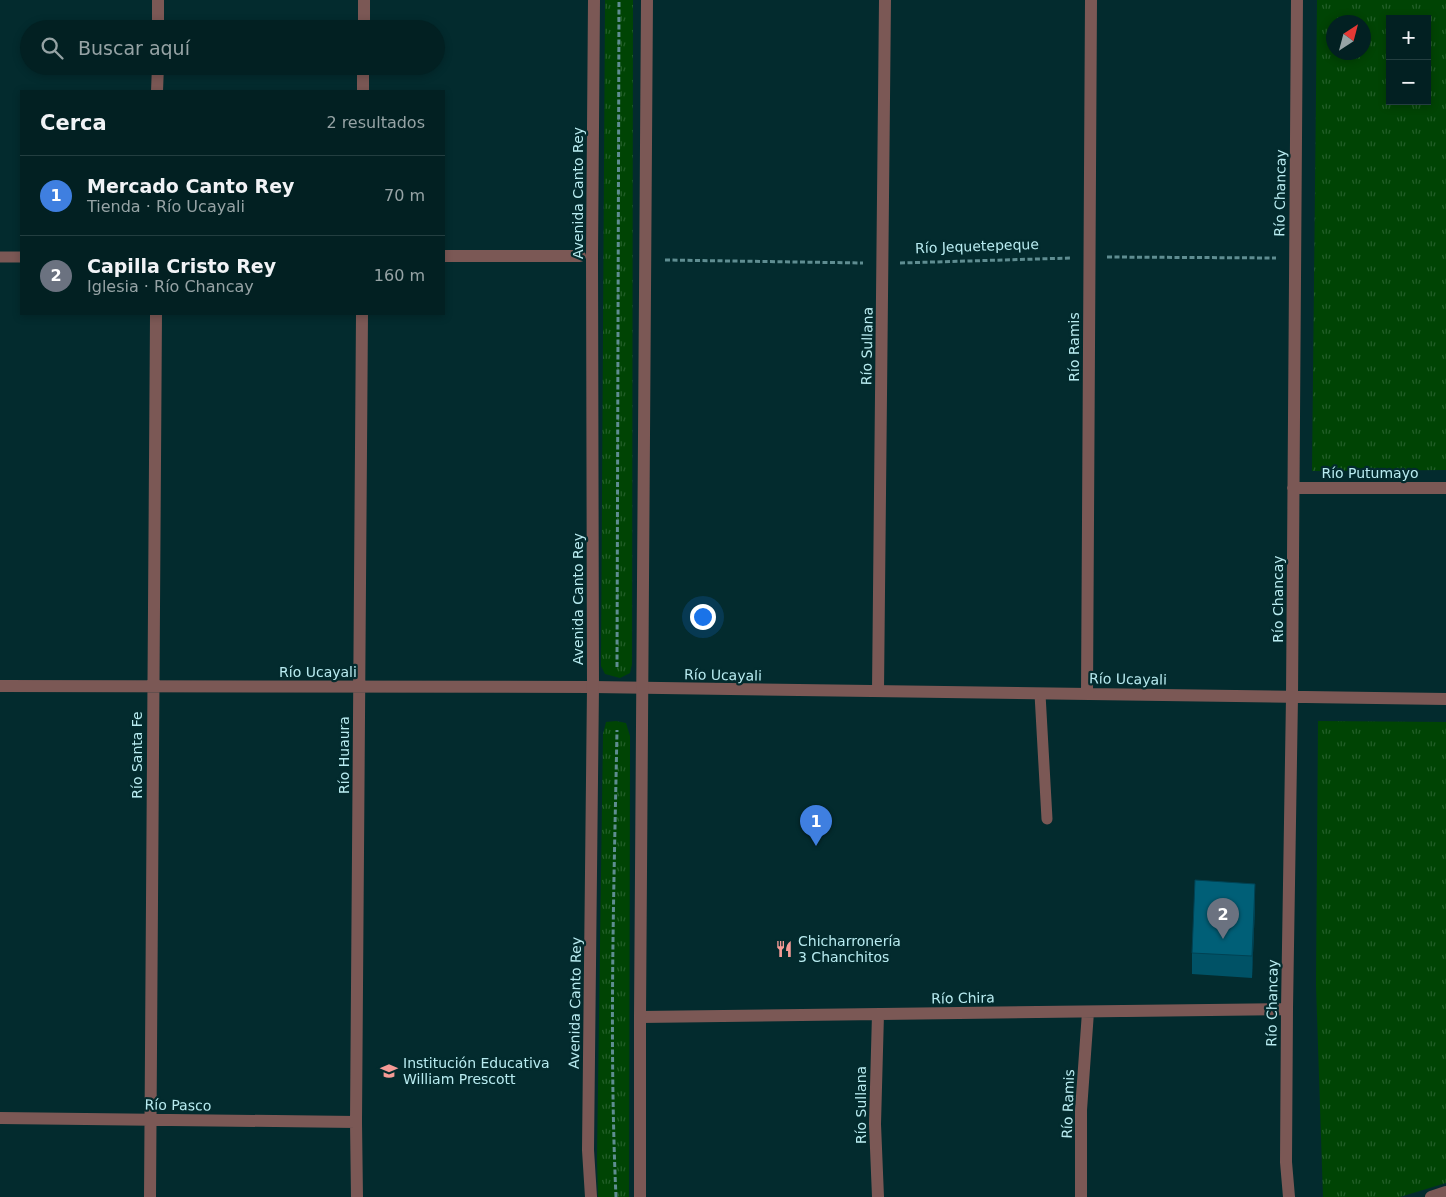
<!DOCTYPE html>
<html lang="es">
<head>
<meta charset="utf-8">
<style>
  :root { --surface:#022022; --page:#102d2f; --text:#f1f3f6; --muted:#96a3a5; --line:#233e40; --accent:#ea580c }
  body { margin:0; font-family:"DejaVu Sans",sans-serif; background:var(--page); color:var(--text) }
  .controls { position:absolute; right:15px; top:15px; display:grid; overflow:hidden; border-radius:0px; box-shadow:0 2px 8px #0003 }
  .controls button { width:45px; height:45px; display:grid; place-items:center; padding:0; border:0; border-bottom:1px solid var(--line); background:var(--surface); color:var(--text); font:25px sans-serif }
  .compass { position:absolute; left:1326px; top:15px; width:45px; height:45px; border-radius:50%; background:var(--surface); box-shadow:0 2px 8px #0003; rotate:36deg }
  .you { position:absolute; left:702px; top:616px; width:18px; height:18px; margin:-12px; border:4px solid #fff; border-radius:50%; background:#1a73e8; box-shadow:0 0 0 8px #1a73e833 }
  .badge { display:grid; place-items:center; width:32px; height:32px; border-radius:50%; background:var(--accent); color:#fff; font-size:16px; font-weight:700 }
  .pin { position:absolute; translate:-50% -41px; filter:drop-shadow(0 1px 2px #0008) }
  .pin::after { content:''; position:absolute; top:26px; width:18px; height:15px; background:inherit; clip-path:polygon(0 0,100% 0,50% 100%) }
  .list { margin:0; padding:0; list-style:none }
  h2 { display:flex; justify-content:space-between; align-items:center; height:65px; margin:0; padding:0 20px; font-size:21px }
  h2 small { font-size:16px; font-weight:400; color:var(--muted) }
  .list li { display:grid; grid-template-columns:32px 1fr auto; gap:15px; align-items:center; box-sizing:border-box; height:80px; padding:0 20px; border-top:1px solid var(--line) }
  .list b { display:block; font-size:19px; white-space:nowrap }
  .list p { margin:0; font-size:16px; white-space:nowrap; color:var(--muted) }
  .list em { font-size:16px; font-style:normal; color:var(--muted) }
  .icon { flex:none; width:28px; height:28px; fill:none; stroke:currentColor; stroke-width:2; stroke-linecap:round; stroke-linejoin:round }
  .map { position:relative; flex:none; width:1446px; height:1197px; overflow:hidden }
  .search { position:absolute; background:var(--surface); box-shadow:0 2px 8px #0003; left:20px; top:20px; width:425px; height:55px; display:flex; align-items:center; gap:12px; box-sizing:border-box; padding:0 18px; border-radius:28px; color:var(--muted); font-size:19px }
  .panel { position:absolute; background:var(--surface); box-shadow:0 2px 8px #0003; left:20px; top:90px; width:425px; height:225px; border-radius:0px }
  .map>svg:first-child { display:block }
</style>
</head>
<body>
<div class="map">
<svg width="1446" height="1197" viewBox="0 0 1446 1197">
  <defs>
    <pattern id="park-tufts" width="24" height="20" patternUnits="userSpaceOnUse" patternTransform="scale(1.25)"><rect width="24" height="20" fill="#004404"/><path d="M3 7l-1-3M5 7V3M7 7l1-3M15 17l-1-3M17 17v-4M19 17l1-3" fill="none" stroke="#235f29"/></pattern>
  </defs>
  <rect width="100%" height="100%" fill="#032b2e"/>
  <path fill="url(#park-tufts)" fill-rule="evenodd" d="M605,0h28l-1,664 -2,9 -10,5 -15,-4 -4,-8z
    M1317,0h129v470l-134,1zM1390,19h37v82h-37zM1364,22v30h-30v-30z
    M616,721l10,2 4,13 -1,461h-31l-1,-38 6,-425 3,-12z
    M1318,721l128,1v461l-46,14h-77l-7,-212z"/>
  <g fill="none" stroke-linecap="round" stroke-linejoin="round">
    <path stroke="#5f8d91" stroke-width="3" stroke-dasharray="5 2.5" stroke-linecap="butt" d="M1107,257l169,1
      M665,260l198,3
      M900,263l171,-5
      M617,667l2,-667
      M616,1197c-7,-155 -2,-312 1,-467"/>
    <path stroke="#7b5855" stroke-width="11" d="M0,257h21
      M1040,694l7,125"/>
    <path stroke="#7b5855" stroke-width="12" d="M444,256h136"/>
    <path stroke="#7b5855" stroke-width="12" d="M158,29v-29
      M364,29v-29
      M157,91l1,-25
      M363,91v-25
      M1293,488h153
      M0,686l593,1 853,12
      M878,691l7,-691
      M1087,694l4,-694
      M878,1014l-3,110 3,73
      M640,1017l647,-8
      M0,1118l356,4
      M150,1197l6,-883
      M357,1197l-1,-75 6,-808
      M1081,1197v-87l7,-98
      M1289,1197l-3,-35 1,-153 5,-312 5,-697
      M1431,1197l15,-5"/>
    <path stroke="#7b5855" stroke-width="12" d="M591,1197l-3,-47 5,-463 -1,-431 2,-256
      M640,1197v-180l7,-1017"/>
  </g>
  <path fill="#005266" d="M1255,905l-3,73 -60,-4v-21z"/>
  <path fill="#004253" d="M1255,884v21l-3,73v-22z"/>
  <path fill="#005f77" stroke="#004253" d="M1195,880l60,4 -3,72 -60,-3z"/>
  <defs>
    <g id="restaurant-bare" transform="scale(1.35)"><path d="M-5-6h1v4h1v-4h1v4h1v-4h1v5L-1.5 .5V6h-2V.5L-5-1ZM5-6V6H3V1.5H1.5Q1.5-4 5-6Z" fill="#f59b96" stroke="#032b2e" stroke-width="2.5" paint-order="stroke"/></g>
    <g id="school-bare" transform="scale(1.35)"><path d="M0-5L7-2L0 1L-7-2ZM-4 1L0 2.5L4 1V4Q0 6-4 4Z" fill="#f59b96" stroke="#032b2e" stroke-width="2.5" paint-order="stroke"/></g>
  </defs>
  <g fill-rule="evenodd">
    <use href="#restaurant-bare" x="784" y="949"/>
    <use href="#school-bare" x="389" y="1071"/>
  </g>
  <g text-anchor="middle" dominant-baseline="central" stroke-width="4.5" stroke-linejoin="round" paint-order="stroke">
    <g font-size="14" fill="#b8ebf0" stroke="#032b2e">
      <text transform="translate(578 193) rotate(-90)">Avenida Canto Rey</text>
      <text transform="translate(1280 193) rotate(-89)">Río Chancay</text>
      <text transform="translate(977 246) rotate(-2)">Río Jequetepeque</text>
      <text transform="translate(867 346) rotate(-89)">Río Sullana</text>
      <text transform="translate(1074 347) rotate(-90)">Río Ramis</text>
      <text x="1370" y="473">Río Putumayo</text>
      <text transform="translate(578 599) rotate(-90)">Avenida Canto Rey</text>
      <text transform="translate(1278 599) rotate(-90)">Río Chancay</text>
      <text x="318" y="672">Río Ucayali</text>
      <text transform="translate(723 675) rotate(1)">Río Ucayali</text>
      <text transform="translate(1128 679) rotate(1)">Río Ucayali</text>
      <text transform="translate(137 755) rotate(-90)">Río Santa Fe</text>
      <text transform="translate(344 755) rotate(-90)">Río Huaura</text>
      <text transform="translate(963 998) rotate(-1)">Río Chira</text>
      <text transform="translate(575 1003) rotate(-89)">Avenida Canto Rey</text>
      <text transform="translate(1272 1003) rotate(-89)">Río Chancay</text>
      <text transform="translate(1068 1104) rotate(-88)">Río Ramis</text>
      <text transform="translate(178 1105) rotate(1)">Río Pasco</text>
      <text transform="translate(861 1105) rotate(-90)">Río Sullana</text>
    </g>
    <g font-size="14" fill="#b8ebf0" stroke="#032b2e" text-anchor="start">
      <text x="798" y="941">Chicharronería<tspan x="798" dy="16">3 Chanchitos</tspan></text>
      <text x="403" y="1063">Institución Educativa<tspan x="403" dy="16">William Prescott</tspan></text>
    </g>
  </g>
</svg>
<div class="controls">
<button>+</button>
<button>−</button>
</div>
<svg class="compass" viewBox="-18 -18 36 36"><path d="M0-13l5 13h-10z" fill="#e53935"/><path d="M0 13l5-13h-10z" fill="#96a3a5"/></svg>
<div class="you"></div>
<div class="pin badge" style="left:816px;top:846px;background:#3f7fe0">1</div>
<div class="pin badge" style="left:1223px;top:939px;background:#6b7280">2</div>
<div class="search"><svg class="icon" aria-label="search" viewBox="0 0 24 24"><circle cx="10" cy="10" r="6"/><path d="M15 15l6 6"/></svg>Buscar aquí</div>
<section class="panel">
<h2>Cerca<small>2 resultados</small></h2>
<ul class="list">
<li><span class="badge" style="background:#3f7fe0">1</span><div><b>Mercado Canto Rey</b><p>Tienda · Río Ucayali</p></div><em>70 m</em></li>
<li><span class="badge" style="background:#6b7280">2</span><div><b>Capilla Cristo Rey</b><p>Iglesia · Río Chancay</p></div><em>160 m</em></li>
</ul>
</section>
</div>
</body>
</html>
